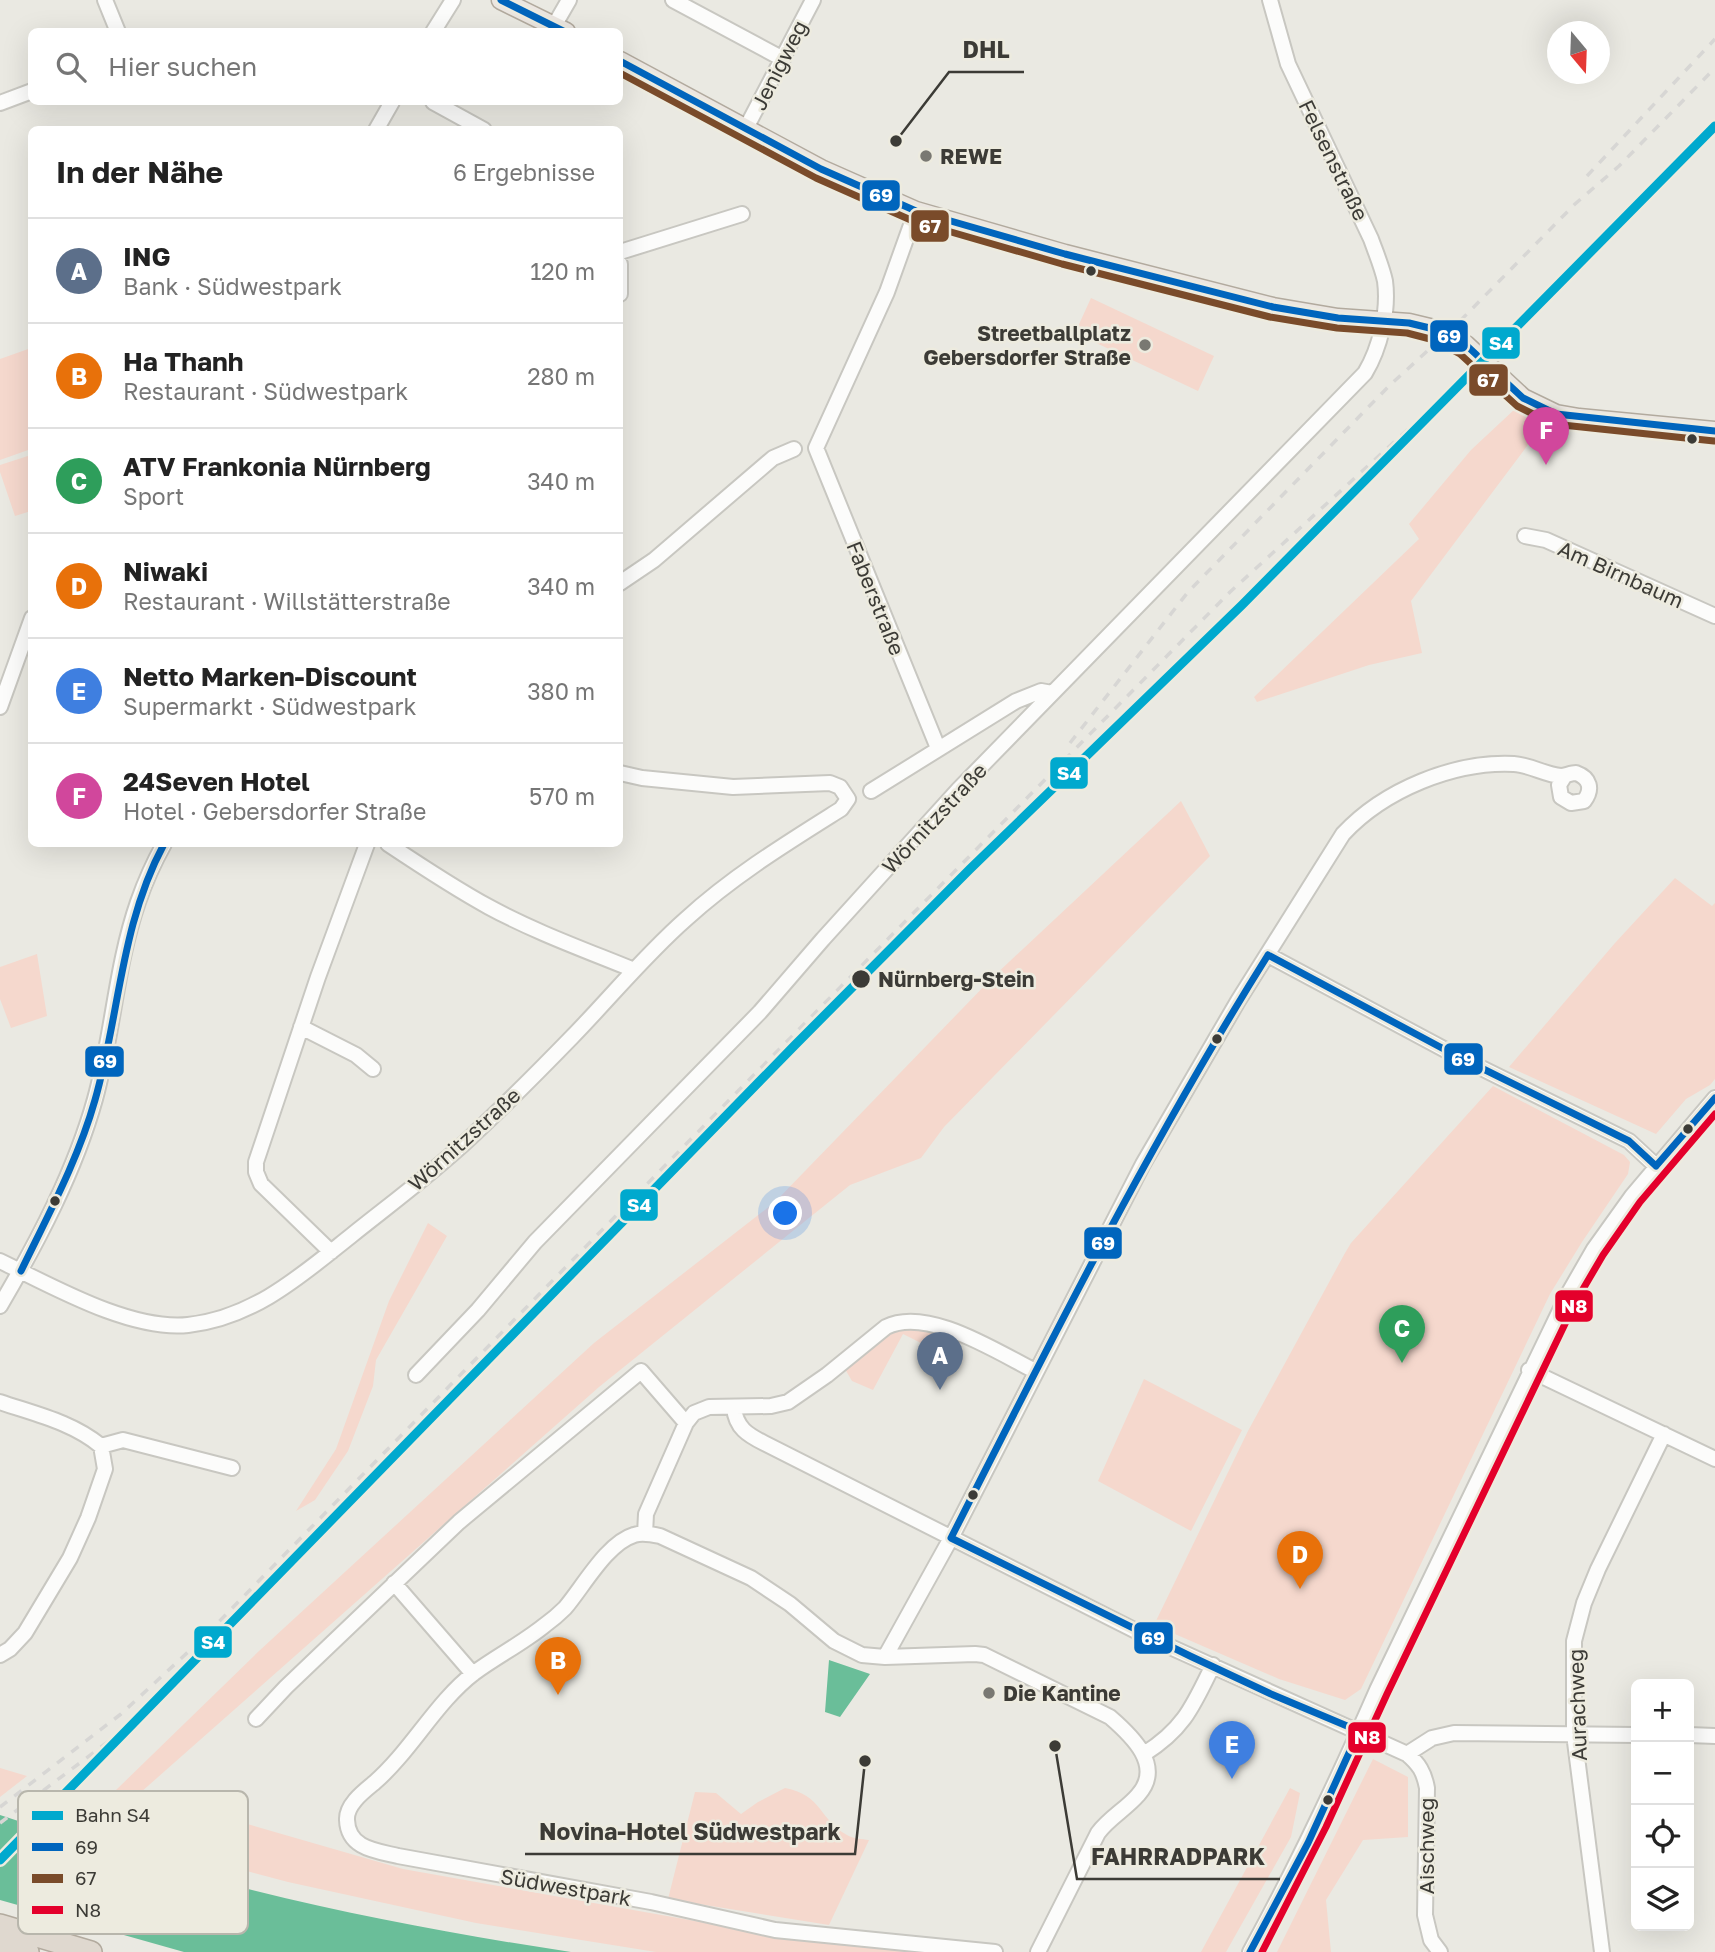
<!DOCTYPE html>
<html lang="de">
<head>
<meta charset="utf-8">
<style>
  :root { --surface:#fff; --page:#f6f6f6; --text:#222; --muted:#767676; --line:#e0e0e0; --accent:#2563eb }
  body { margin:0; font-family:"Golos Text",sans-serif; background:var(--page); color:var(--text) }
  .controls { position:absolute; right:21px; bottom:21px; display:grid; overflow:hidden; border-radius:10px; box-shadow:0 7px 28px #0002 }
  .controls button { width:63px; height:63px; display:grid; place-items:center; padding:0; border:0; border-bottom:2px solid var(--line); background:var(--surface); color:var(--text); font:35px sans-serif }
  .compass { position:absolute; left:1547px; top:21px; width:63px; height:63px; border-radius:50%; background:var(--surface); box-shadow:0 7px 28px #0002; rotate:161deg }
  .you { position:absolute; left:786px; top:1214px; width:24px; height:24px; margin:-18px; border:5px solid #fff; border-radius:50%; background:#1a73e8; box-shadow:0 0 0 10px #1a73e833 }
  .badge { display:grid; place-items:center; width:46px; height:46px; border-radius:50%; background:var(--accent); color:#fff; font-size:23px; font-weight:700 }
  .pin { position:absolute; translate:-50% -58px; filter:drop-shadow(0 2px 4px #0008) }
  .pin::after { content:''; position:absolute; top:37px; width:24px; height:21px; background:inherit; clip-path:polygon(0 0,100% 0,50% 100%) }
  .list { margin:0; padding:0; list-style:none }
  h2 { display:flex; justify-content:space-between; align-items:center; height:91px; margin:0; padding:0 28px; font-size:30px }
  h2 small { font-size:23px; font-weight:400; color:var(--muted) }
  .list li { display:grid; grid-template-columns:46px 1fr auto; gap:21px; align-items:center; box-sizing:border-box; height:105px; padding:0 28px; border-top:2px solid var(--line) }
  .list b { display:block; font-size:26px; white-space:nowrap }
  .list p { margin:0; font-size:23px; white-space:nowrap; color:var(--muted) }
  .list em { font-size:23px; font-style:normal; color:var(--muted) }
  .icon { flex:none; width:38px; height:38px; fill:none; stroke:currentColor; stroke-width:2; stroke-linecap:round; stroke-linejoin:round }
  .map { position:relative; flex:none; width:1715px; height:1952px; overflow:hidden }
  .search { position:absolute; background:var(--surface); box-shadow:0 7px 28px #0002; left:28px; top:28px; width:595px; height:77px; display:flex; align-items:center; gap:18px; box-sizing:border-box; padding:0 24px; border-radius:10px; color:var(--muted); font-size:26px }
  .panel { position:absolute; background:var(--surface); box-shadow:0 7px 28px #0002; left:28px; top:126px; width:595px; height:721px; border-radius:10px }
  .map>svg:first-child { display:block }
</style>
</head>
<body>
<div class="map">
<svg width="1715" height="1952" viewBox="0 0 1715 1952">
  <rect width="100%" height="100%" fill="#eae9e2"/>
  <path fill="#f5d8cd" d="M1091,298l123,58 -16,35 -123,-58z
    M31,348v101l-31,11v-101z
    M1516,408l29,14 -134,179 11,52 -53,12 -112,37 -3,-5 165,-158 -10,-15 62,-74z
    M31,455v56l-16,5 -15,-44v-7z
    M1181,801l29,55 -266,271 -23,31 -71,27 -251,202 -459,406 263,76 388,69 126,14h-261l-180,-29 -188,-41 -209,-56 180,-175 335,-308 181,-141 218,-225z
    M1675,878l37,28 3,-3v176l-5,6 -24,14 -30,35 -147,-67 106,-124z
    M37,954l10,62 -36,12 -11,-29v-32z
    M1493,1086l131,69 6,7 -2,12 -46,68 -32,52 -189,395 -16,11 -66,-21 -125,-54 94,-194 97,-178 6,-10z
    M428,1223l19,13 -71,124 -3,26 -25,65 -33,49 -19,11 40,-62 53,-148z
    M904,1327h20l22,9 -9,15 -34,-17 -30,56 -21,-9 -7,-12 46,-37z
    M1144,1379l98,51 -51,101 -93,-50z
    M1373,1759l35,18v60l-45,3 -37,60 5,52h-54z
    M0,1768l27,8 -27,21z
    M785,1788c38,7 34,32 62,47 6,4 15,4 22,5l-40,85 -161,-26 27,-107 21,1 25,21 17,-12z
    M1290,1788l10,5 -9,44 -65,115h-25z"/>
  <path fill="#6abe99" d="M829,1660l41,14 -30,43 -15,-5z
    M0,1815c59,19 118,39 177,55 129,37 262,62 394,82h-387l-184,-52z"/>
  <g fill="none" stroke-linecap="round" stroke-linejoin="round">
    <g stroke="#c8c7c1" stroke-width="18">
      <path id="minor" d="M105,0l13,32
        M673,0l110,59
        M554,26l15,-26
        M433,32l20,-32
        M433,102l51,28
        M0,103l32,-12
        M376,130l16,-28
        M745,130l68,-130
        M916,211l-29,81 -71,156 122,300
        M620,252l122,-38
        M620,264v30
        M1525,536l21,4 169,76
        M620,583l34,-23 119,-102 21,-9
        M0,707l32,-89
        M871,791l145,-90 25,-10 11,2
        M388,844c33,22 66,44 101,63 46,25 96,43 145,63
        M1268,955l187,100 174,86 27,25
        M301,1027l55,28 17,14
        M331,1252l-70,-68 -5,-12v-10l62,-185 49,-133
        M0,1261c52,25 130,70 188,64 66,-7 115,-51 164,-90 40,-32 82,-63 119,-98 34,-32 68,-66 101,-100 38,-39 73,-82 114,-118 47,-43 101,-76 155,-110l7,-10 -8,-12 -10,-4 -97,4 -91,-9 -22,-5
        M0,1306c38,-65 75,-135 95,-207 18,-65 21,-134 43,-197 7,-20 16,-40 26,-58
        M1529,1370l186,89
        M416,1375l62,-65 57,-68 225,-230 63,-73 135,-149 407,-417c15,-25 24,-62 20,-92 -3,-14 -9,-28 -14,-42l-83,-175 -18,-64
        M0,1402c35,12 72,20 101,44l4,23 -17,49 -18,40 -45,75 -15,16 -10,6
        M734,1408c2,20 14,27 30,35l382,193 261,118c12,10 17,18 20,34l-2,127 6,25 9,12
        M101,1446l22,-6 109,28
        M645,1534l1,-20 40,-91 8,-10 15,-6 62,-1 17,-4 39,-27 59,-48c41,-21 111,25 149,44
        M394,1583l79,91
        M885,1657l66,-119 192,-374 95,-163 105,-167c41,-44 111,-73 171,-70 16,1 32,11 47,12 4,0 10,-3 15,-3 14,5 17,16 8,28l-13,2 -10,-6 -2,-12 5,-8
        M256,1719l30,-32 173,-165 182,-151 45,52
        M1689,1735l26,1
        M1144,1754c40,-25 49,-48 69,-89
        M1407,1754l25,-16 22,-5 182,2
        M995,1952l-220,-22 -124,-28 -253,-46c-21,-5 -50,-7 -51,-36 -1,-15 16,-28 27,-37 37,-32 62,-81 100,-110 23,-17 49,-30 71,-48 7,-5 14,-11 20,-17 18,-21 42,-65 69,-73 8,-3 17,-1 26,1l91,42 39,26 44,37 28,14 23,2 90,-3 9,1 126,62c22,19 54,49 28,78 -12,14 -29,23 -40,38l-60,119
        M1250,1952c47,-86 88,-173 127,-262l190,-394 27,-47 38,-53 83,-98
        M1602,1952l-28,-218v-93l10,-38 14,-34 66,-135"/>
    </g>
    <g stroke="#b2aa9e" stroke-width="21">
      <path id="major" d="M501,0l65,32
        M620,61l201,108 95,42 149,43 208,53 65,11 71,5 29,7 28,15 57,53 33,16 23,4 136,13"/>
    </g>
    <g stroke="#b2aa9e" stroke-width="24">
      <path id="highway" d="M0,1925l91,27
        M0,1944l28,8"/>
    </g>
    <use href="#minor" stroke="#fcfcfb" stroke-width="14"/>
    <use href="#major" stroke="#ebe6e1" stroke-width="18"/>
    <use href="#highway" stroke="#dfd8cf" stroke-width="21"/>
    <path stroke="#d7d6d4" stroke-width="3.5" stroke-dasharray="9 9" stroke-linecap="butt" d="M1587,176l128,-137
      M1070,743l118,-151 201,-206 71,-65 115,-117 44,-38 96,-98
      M0,1807l121,-93 80,-74 538,-550 491,-498 244,-223
      M0,1823l113,-85 75,-69"/>
    <g stroke="#edebdf" stroke-width="12">
      <path id="bus-1" d="M501,0l64,32
        M620,61l201,108 95,42 149,43 208,53 65,11 71,5 29,7 28,15 57,53 33,16 159,17
        M1268,955l187,100 174,86 27,25
        M1656,1166l59,-68
        M21,1271c27,-56 57,-111 74,-171 25,-87 25,-174 69,-256
        M951,1538c100,-198 199,-395 317,-583
        M951,1538l239,118 81,38 88,37
        M1250,1952l58,-109 51,-112"/>
    </g>
    <g stroke="#edebdf" stroke-width="12">
      <path id="bus-2" d="M620,73l196,105 97,43 149,43 208,53 67,11 70,5 27,7 26,14 57,52 36,18 161,17"/>
    </g>
    <g stroke="#edebdf" stroke-width="12">
      <path id="bus-3" d="M1262,1952l64,-125 61,-133 189,-393 27,-46 37,-53 75,-88"/>
    </g>
    <use href="#bus-1" stroke="#0065bd" stroke-width="7"/>
    <use href="#bus-2" stroke="#7a4b2a" stroke-width="7"/>
    <use href="#bus-3" stroke="#e4002b" stroke-width="7"/>
    <g stroke="#edebdf" stroke-width="14">
      <path id="rail-1" d="M0,1860l795,-815 175,-176 272,-264 473,-479"/>
    </g>
    <use href="#rail-1" stroke="#00a9ce" stroke-width="9"/>
  </g>
  <g fill="#797872" stroke="#edebdf" stroke-width="2.5">
    <circle cx="926" cy="156" r="7"/>
    <circle cx="1145" cy="345" r="7"/>
    <circle cx="989" cy="1693" r="7"/>
  </g>
  <g fill="#3c3b36" stroke="#edebdf" stroke-width="2.5">
    <circle cx="1091" cy="271" r="6"/>
    <circle cx="1692" cy="439" r="6"/>
    <circle cx="861" cy="979" r="10"/>
    <circle cx="1217" cy="1039" r="6"/>
    <circle cx="1688" cy="1129" r="6"/>
    <circle cx="55" cy="1201" r="6"/>
    <circle cx="973" cy="1495" r="6"/>
    <circle cx="1328" cy="1800" r="6"/>
  </g>
  <g text-anchor="middle" dominant-baseline="central" stroke-width="5" stroke-linejoin="round" paint-order="stroke">
    <g font-size="21" fill="#3c3b36" stroke="#edebdf">
      <text transform="translate(779 65) rotate(-63)">Jenigweg</text>
      <text transform="translate(1334 160) rotate(64)">Felsenstraße</text>
      <text transform="translate(1621 574) rotate(24)">Am Birnbaum</text>
      <text transform="translate(876 598) rotate(68)">Faberstraße</text>
      <text transform="translate(934 818) rotate(-47)">Wörnitzstraße</text>
      <text transform="translate(464 1139) rotate(-42)">Wörnitzstraße</text>
      <text transform="translate(1577 1705) rotate(-92)">Aurachweg</text>
      <text transform="translate(1426 1846) rotate(-90)">Aischweg</text>
      <text transform="translate(566 1887) rotate(10)">Südwestpark</text>
    </g>
    <g font-size="21" font-weight="bold" fill="#3c3b36" stroke="#edebdf" text-anchor="start">
      <text x="940" y="156">REWE</text>
      <text x="1131" y="333" text-anchor="end">Streetballplatz<tspan x="1131" dy="24">Gebersdorfer Straße</tspan></text>
      <text x="1003" y="1693">Die Kantine</text>
    </g>
    <g font-size="21" font-weight="bold" fill="#3c3b36" stroke="#edebdf" text-anchor="start">
      <text x="878" y="979">Nürnberg-Stein</text>
    </g>
  </g>
  <rect x="18" y="1791" width="230" height="143" rx="10" fill="#edebdf" stroke="#b8b6ac" stroke-width="2"/>
  <rect x="32" y="1811" width="31" height="9" fill="#00a9ce"/>
  <rect x="32" y="1843" width="31" height="8" fill="#0065bd"/>
  <rect x="32" y="1874" width="31" height="9" fill="#7a4b2a"/>
  <rect x="32" y="1906" width="31" height="8" fill="#e4002b"/>
  <g font-size="19" fill="#3c3b36">
    <text x="75" y="1822">Bahn S4</text>
    <text x="75" y="1854">69</text>
    <text x="75" y="1885">67</text>
    <text x="75" y="1917">N8</text>
  </g>
  <path fill="none" stroke="#3c3b36" stroke-width="2.5" d="M896 141L949 72H1024M865 1761L855 1854H525M1055 1746L1077 1879H1280"/>
  <g fill="#3c3b36" stroke="#edebdf" stroke-width="2.5">
    <circle cx="896" cy="141" r="7"/>
    <circle cx="865" cy="1761" r="7"/>
    <circle cx="1055" cy="1746" r="7"/>
  </g>
  <g font-size="23" text-anchor="middle" font-weight="bold" fill="#3c3b36" stroke="#edebdf" stroke-width="5" stroke-linejoin="round" paint-order="stroke">
    <text x="986" y="58">DHL</text>
    <text x="690" y="1840">Novina-Hotel Südwestpark</text>
    <text x="1178" y="1865">FAHRRADPARK</text>
  </g>
  <g stroke="#edebdf" stroke-width="2.5">
    <rect x="861" y="179" width="40" height="33" rx="7" fill="#0065bd"/>
    <rect x="910" y="209" width="40" height="34" rx="7" fill="#7a4b2a"/>
    <rect x="1429" y="319" width="40" height="34" rx="7" fill="#0065bd"/>
    <rect x="1481" y="326" width="40" height="34" rx="7" fill="#00a9ce"/>
    <rect x="1468" y="363" width="41" height="34" rx="7" fill="#7a4b2a"/>
    <rect x="1049" y="756" width="40" height="34" rx="7" fill="#00a9ce"/>
    <rect x="1443" y="1042" width="41" height="34" rx="7" fill="#0065bd"/>
    <rect x="84" y="1045" width="41" height="33" rx="7" fill="#0065bd"/>
    <rect x="619" y="1188" width="40" height="34" rx="7" fill="#00a9ce"/>
    <rect x="1083" y="1226" width="40" height="34" rx="7" fill="#0065bd"/>
    <rect x="1554" y="1289" width="40" height="34" rx="7" fill="#e4002b"/>
    <rect x="1133" y="1621" width="41" height="34" rx="7" fill="#0065bd"/>
    <rect x="193" y="1625" width="40" height="34" rx="7" fill="#00a9ce"/>
    <rect x="1347" y="1721" width="40" height="33" rx="7" fill="#e4002b"/>
  </g>
  <g font-size="19" text-anchor="middle" font-weight="bold" fill="#fff">
    <text x="881" y="202">69</text>
    <text x="930" y="233">67</text>
    <text x="1449" y="343">69</text>
    <text x="1501" y="350">S4</text>
    <text x="1488" y="387">67</text>
    <text x="1069" y="780">S4</text>
    <text x="1463" y="1066">69</text>
    <text x="105" y="1068">69</text>
    <text x="639" y="1212">S4</text>
    <text x="1103" y="1250">69</text>
    <text x="1574" y="1313">N8</text>
    <text x="1153" y="1645">69</text>
    <text x="213" y="1649">S4</text>
    <text x="1367" y="1744">N8</text>
  </g>
</svg>
<div class="controls">
<button>+</button>
<button>−</button>
<button><svg class="icon" aria-label="locate" viewBox="0 0 24 24"><circle cx="12" cy="12" r="6"/><path d="M12 2v4M12 18v4M2 12h4M18 12h4"/></svg></button>
<button><svg class="icon" aria-label="layers" viewBox="0 0 24 24"><path d="M12 4l9 5-9 5-9-5zM3 14l9 5 9-5"/></svg></button>
</div>
<svg class="compass" viewBox="-18 -18 36 36"><path d="M0-13l5 13h-10z" fill="#e53935"/><path d="M0 13l5-13h-10z" fill="#767676"/></svg>
<div class="you"></div>
<div class="pin badge" style="left:940px;top:1390px;background:#5c6f8a">A</div>
<div class="pin badge" style="left:558px;top:1695px;background:#e8710a">B</div>
<div class="pin badge" style="left:1402px;top:1363px;background:#2e9e5b">C</div>
<div class="pin badge" style="left:1300px;top:1589px;background:#e8710a">D</div>
<div class="pin badge" style="left:1232px;top:1779px;background:#3f7fe0">E</div>
<div class="pin badge" style="left:1546px;top:465px;background:#d1479c">F</div>
<div class="search"><svg class="icon" aria-label="search" viewBox="0 0 24 24"><circle cx="10" cy="10" r="6"/><path d="M15 15l6 6"/></svg>Hier suchen</div>
<section class="panel">
<h2>In der Nähe<small>6 Ergebnisse</small></h2>
<ul class="list">
<li><span class="badge" style="background:#5c6f8a">A</span><div><b>ING</b><p>Bank · Südwestpark</p></div><em>120 m</em></li>
<li><span class="badge" style="background:#e8710a">B</span><div><b>Ha Thanh</b><p>Restaurant · Südwestpark</p></div><em>280 m</em></li>
<li><span class="badge" style="background:#2e9e5b">C</span><div><b>ATV Frankonia Nürnberg</b><p>Sport</p></div><em>340 m</em></li>
<li><span class="badge" style="background:#e8710a">D</span><div><b>Niwaki</b><p>Restaurant · Willstätterstraße</p></div><em>340 m</em></li>
<li><span class="badge" style="background:#3f7fe0">E</span><div><b>Netto Marken-Discount</b><p>Supermarkt · Südwestpark</p></div><em>380 m</em></li>
<li><span class="badge" style="background:#d1479c">F</span><div><b>24Seven Hotel</b><p>Hotel · Gebersdorfer Straße</p></div><em>570 m</em></li>
</ul>
</section>
</div>
</body>
</html>
